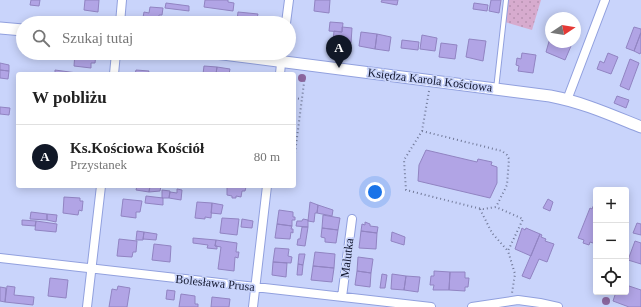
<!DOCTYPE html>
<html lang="pl">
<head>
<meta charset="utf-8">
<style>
  :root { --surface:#fff; --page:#f2f2f2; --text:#222; --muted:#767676; --line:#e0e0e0; --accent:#111827 }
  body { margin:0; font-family:Georgia,serif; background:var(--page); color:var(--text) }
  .controls { position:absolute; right:12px; bottom:12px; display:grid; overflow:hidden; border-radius:4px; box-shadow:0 2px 10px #0003 }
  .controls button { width:36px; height:36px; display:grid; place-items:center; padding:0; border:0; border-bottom:1px solid var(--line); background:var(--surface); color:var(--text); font:20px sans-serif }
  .compass { position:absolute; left:545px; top:12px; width:36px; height:36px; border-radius:50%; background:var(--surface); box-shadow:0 2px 10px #0003; rotate:78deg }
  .you { position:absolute; left:375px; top:192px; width:14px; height:14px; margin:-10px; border:3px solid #fff; border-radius:50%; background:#1a73e8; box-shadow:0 0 0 6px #1a73e833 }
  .badge { display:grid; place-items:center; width:26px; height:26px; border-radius:50%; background:var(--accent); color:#fff; font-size:13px; font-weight:700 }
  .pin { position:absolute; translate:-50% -33px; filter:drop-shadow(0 1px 2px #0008) }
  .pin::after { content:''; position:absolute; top:21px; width:14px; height:12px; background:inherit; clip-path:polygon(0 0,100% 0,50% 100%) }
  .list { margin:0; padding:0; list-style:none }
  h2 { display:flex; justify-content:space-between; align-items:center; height:52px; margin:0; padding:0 16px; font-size:17px }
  h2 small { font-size:13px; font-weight:400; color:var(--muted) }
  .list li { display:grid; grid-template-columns:26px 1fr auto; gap:12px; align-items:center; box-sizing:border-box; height:64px; padding:0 16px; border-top:1px solid var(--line) }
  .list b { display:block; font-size:15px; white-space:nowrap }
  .list p { margin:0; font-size:13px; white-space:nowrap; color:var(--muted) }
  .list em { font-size:13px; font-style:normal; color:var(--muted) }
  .icon { flex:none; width:22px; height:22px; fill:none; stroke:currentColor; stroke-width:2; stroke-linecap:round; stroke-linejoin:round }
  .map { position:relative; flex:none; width:641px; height:307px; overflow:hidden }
  .search { position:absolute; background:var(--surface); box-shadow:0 2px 10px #0003; left:16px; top:16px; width:280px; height:44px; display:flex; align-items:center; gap:10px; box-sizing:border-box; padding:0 14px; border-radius:22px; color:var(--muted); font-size:15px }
  .panel { position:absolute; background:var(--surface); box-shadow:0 2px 10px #0003; left:16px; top:72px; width:280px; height:116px; border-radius:4px }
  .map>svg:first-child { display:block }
</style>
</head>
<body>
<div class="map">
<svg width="641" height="307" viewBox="0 0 641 307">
  <defs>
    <pattern id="garden-dots" width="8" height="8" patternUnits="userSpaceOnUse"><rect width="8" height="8" fill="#d7abce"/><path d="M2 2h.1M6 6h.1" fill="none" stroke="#b892b1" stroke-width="1.8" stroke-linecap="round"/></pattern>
  </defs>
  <rect width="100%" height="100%" fill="#c9d4fb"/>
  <path fill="url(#garden-dots)" d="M508,0h33l-9,30 -27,-8z"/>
  <path fill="#b1a4e5" stroke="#9184c2" d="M31,0h9l-1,6 -9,-1z
    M85,0h14l-1,12 -14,-2z
    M205,0h23v2l6,1 -1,8 -29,-4z
    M315,0h15l-1,13 -15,-2z
    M382,0h16l-1,5 -16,-3z
    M491,0h10l-2,13 -10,-2z
    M166,3l23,3v5l-24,-3z
    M474,3l14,2 -1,6 -14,-2z
    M150,7l13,1 -1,7h-3l-1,8h-16l2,-11 5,1z
    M238,12l20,2 -1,4 -8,-1 -1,5 -11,-1z
    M249,17l8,1v5h-9z
    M209,18l15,2v3h-15z
    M330,22l13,1 -1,9 -13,-1z
    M342,27l10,1 -1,15 -18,-2 1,-10 8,1z
    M634,27l7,2v3l-7,19 -8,-3z
    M361,32l16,2 -2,15 -16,-3z
    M641,33v19l-1,2 -6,-3z
    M377,34l14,3 -2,14 -14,-2z
    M422,35l15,3 -2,13 -15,-2z
    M550,38l1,4h10l10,4 -6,14 -19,-8z
    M469,39l17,2 -3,20 -17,-4z
    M402,40l17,2 -1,8 -17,-2z
    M441,43l16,2 -2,14 -16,-2z
    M75,53l21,1 -1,9h-4v5l-17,-2z
    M522,53l14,2 -3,18 -15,-2 1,-5 -3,-1 1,-7 4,1z
    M608,53l10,4 -7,17 -14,-5 3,-8 4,2z
    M630,59l9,4 -10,27 -9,-4z
    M0,63l9,2v6l-9,-1z
    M204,66l13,1 -1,7h-13z
    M217,67l13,2 -1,5h-13z
    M0,70l9,1 -1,8 -8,-1z
    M55,70l22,3v1h-22z
    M136,70l13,1 -1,3h-13z
    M617,96l12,4 -3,8 -12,-5z
    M0,107l10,1 -1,7 -9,-1z
    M426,150l51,12 1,-3 14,3 -1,3 6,2v16l-7,15 -72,-17 1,-16z
    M137,186h13l-1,6 -13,-2z
    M150,186h11l-1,5 -11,1z
    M227,186l19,1 -1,4h-3l-1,6 -5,-1v2h-4v-2l-5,-1z
    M177,189l5,1 -1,10 -12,-2 1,-6 7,1z
    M162,190l8,1 -1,7h-7z
    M146,196l17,2v7l-18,-2z
    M64,197l16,1v3h3l-1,10 -3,-1 -1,5 -15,-2z
    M123,199l19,2 -2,11h-4v6l-15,-2z
    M548,199l5,3 -3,9 -7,-3z
    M197,202l15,1 -1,15 -6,-1v2l-10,-1z
    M310,202l8,3 -1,8h-2l-1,9 -6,-1z
    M595,202l1,1v41l-6,-2 -1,3 -6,-2 1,-3 -6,-2 12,-30 2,1z
    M212,203l11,2 -2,9 -10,-1z
    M318,205l15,5 -1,6 -15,-3z
    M279,210l14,2v5h2v3h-3v6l-15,-2z
    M31,212l16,2v6l-17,-1z
    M47,214l10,1 -1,7 -9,-2z
    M323,215l17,3 -2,12 -16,-2z
    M222,218l17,1 -2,16 -17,-2z
    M242,219l11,2 -1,7 -11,-1z
    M303,219l5,1v7l-12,-1 1,-5h5z
    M22,220l14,1 -1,5 -13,-1z
    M36,221l21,3 -1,8 -21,-2z
    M365,222l5,2v2l8,1 -1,6 -16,-2 1,-7 3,1z
    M637,223l4,1v11l-8,-2z
    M277,224l15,2 -1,3h2v4l-2,-1 -1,7 -15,-1z
    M302,227h6l-3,19 -8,-1 1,-6h2z
    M322,228l16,2 -2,13 -11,-1v-4l-4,-1z
    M522,228l3,2 1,-2 14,6 -9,22 -16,-7z
    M137,231l7,1 -1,8h-7z
    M361,231l16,2 -1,16 -17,-1z
    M144,232l13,2 -1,6 -13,-1z
    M392,232l13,5 -1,8 -13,-4z
    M540,234l2,1 -1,2 5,2 -1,2 9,3 -7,18 -8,-3 -9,20 -8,-3z
    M193,238l23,2 -1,6h2v3l-10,-1 1,-3 -15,-2z
    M119,239l18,2 -1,11h-3l-1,5 -15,-1z
    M216,240l21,3 -1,9h3l-1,6 -3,-1 -1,14 -16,-2 3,-22 -6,-1z
    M635,241l6,2v21l-13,-4z
    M154,244l17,2 -1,16 -18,-2z
    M275,248l14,1 -1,7 4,1 -1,6 -18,-1z
    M315,252l20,2 -1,14 -21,-2z
    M299,254h6l-2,11 -5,-1z
    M358,257l15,2 -2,14 -14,-2z
    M273,262l14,1 -1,14 -14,-2z
    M298,264l5,1 -1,10h-5z
    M313,266l21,2 -2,14 -21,-2z
    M357,271l14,2 -1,14 -15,-2z
    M434,271l16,1 -1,18h-16l1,-5h-4l1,-9h3z
    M450,272h15v6h4l-1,9h-3v4l-16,-1z
    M382,274l5,1 -2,13h-5z
    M392,274l14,2 -2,14 -13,-1z
    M406,276l14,1 -2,15 -14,-2z
    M50,278l18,2 -2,18 -18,-2z
    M626,285l15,5v17h-12l-16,-6 3,-9h10z
    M7,286l8,1 -1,8 20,2 -1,8 -28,-3z
    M118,286l12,2 -3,19h-18l3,-18 5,1z
    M0,287l6,1 -1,14 -5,-1z
    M167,290l8,1 -1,9 -8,-1z
    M181,294l14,2v8h3v3h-19z
    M212,297l18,2 -1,8h-18z"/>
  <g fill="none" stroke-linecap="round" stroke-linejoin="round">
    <g stroke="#91a0de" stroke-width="6">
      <path id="service" d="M496,89l10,-89"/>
    </g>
    <g stroke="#91a0de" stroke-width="10">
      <path id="minor" d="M120,23l2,-23
        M286,23l3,-23
        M114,74l2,-21
        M280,74l2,-21
        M567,100l38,-100
        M0,258l431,49
        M342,297l10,-78
        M87,307l14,-121
        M253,307l14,-121
        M472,307l46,-7 22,3 18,4"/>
    </g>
    <g stroke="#91a0de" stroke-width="13">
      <path id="tertiary" d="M0,28l23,2
        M215,53l335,43c32,6 61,19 91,31"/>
    </g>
    <path stroke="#707897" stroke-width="2" stroke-dasharray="1 3" stroke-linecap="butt" d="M29,20l24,3
      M429,91l-7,40 -18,29 2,30 67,17 10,2 13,-2 27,12 -15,32 7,23 -3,19
      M294,98l7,1
      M422,131l80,20 5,4 2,4 -2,26 -11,22
      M294,161l11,-86
      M480,209l12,24 16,18"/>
    <use href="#service" stroke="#fff" stroke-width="4"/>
    <use href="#minor" stroke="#fff" stroke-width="8"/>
    <use href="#tertiary" stroke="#fff" stroke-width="11"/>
  </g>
  <g fill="#8c679f">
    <circle cx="302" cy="78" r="4"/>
    <circle cx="606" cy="301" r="4"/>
  </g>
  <g text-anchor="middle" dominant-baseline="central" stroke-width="3.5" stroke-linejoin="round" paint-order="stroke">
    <g font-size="12" fill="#12172e" stroke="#c9d4fb">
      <text transform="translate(430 80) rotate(7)">Księdza Karola Kościowa</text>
      <text transform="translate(347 258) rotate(-83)">Malutka</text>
      <text transform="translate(215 283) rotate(6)">Bolesława Prusa</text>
    </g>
  </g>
</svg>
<div class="controls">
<button>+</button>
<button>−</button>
<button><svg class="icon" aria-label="locate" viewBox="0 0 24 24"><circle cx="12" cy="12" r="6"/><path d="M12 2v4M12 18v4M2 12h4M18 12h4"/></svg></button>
</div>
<svg class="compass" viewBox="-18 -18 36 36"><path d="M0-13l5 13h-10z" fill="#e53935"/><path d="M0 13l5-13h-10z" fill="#767676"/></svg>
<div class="you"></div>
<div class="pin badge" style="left:339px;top:68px">A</div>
<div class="search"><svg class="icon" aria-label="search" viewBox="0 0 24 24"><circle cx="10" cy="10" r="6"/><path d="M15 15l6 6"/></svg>Szukaj tutaj</div>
<section class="panel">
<h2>W pobliżu<small></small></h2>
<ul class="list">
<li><span class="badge">A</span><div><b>Ks.Kościowa Kościół</b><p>Przystanek</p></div><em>80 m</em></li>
</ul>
</section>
</div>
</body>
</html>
